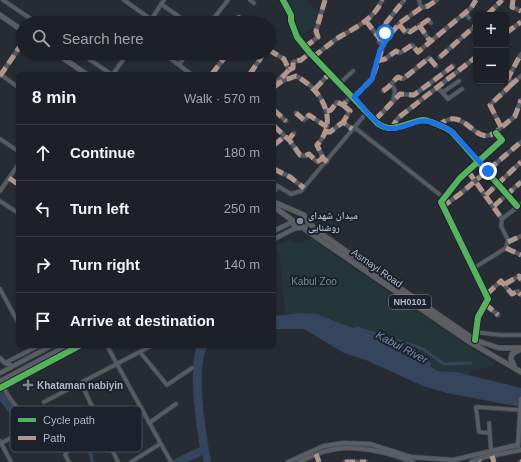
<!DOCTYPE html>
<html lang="en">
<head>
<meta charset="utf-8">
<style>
  :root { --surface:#1d2127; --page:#2a2e33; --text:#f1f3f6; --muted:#a0a3a7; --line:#3b3e44 }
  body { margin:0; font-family:Arial,"Noto Naskh Arabic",sans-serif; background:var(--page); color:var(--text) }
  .controls { position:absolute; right:12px; top:12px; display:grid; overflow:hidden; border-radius:6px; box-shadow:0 1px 3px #0004 }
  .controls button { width:36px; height:36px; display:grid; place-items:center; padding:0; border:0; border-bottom:1px solid var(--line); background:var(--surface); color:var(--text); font:20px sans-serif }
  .stop { position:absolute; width:12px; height:12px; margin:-9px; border:3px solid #1a73e8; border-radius:50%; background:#fff }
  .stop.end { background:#1a73e8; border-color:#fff; box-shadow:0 1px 4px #0008 }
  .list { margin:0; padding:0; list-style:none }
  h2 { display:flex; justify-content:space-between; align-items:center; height:52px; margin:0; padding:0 16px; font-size:17px }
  h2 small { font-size:13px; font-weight:400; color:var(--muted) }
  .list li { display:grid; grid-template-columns:26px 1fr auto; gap:12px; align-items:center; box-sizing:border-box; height:56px; padding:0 16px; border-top:1px solid var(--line) }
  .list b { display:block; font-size:15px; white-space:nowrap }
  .list em { font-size:13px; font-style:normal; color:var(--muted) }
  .icon { flex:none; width:22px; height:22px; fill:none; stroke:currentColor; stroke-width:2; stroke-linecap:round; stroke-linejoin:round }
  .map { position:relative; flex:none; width:521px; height:462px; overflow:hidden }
  .search { position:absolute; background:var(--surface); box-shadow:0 1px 3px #0004; left:16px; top:16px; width:260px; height:44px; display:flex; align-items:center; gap:10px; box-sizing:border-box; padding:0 14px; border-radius:22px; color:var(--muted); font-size:15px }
  .panel { position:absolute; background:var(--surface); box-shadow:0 1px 3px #0004; left:16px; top:72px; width:260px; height:276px; border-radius:6px }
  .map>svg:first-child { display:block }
</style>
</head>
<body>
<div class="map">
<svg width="521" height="462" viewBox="0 0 521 462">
  <rect width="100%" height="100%" fill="#272c34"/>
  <path fill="#243639" d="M283,0h23l8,9 5,1 -5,17 -17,10 -6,-20z
    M311,239l133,91 50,33 -1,3 -23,4 -1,5 -31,-4 -7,-3v-8l-6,-5 -102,-39 -18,-3 -20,1 -5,-56 -5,-12 14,-6 9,3z"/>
  <path fill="#36455e" d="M301,313l15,1 105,39 9,5 1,9 7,4 18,1 65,16v19l-74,-14 -24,-7 -57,-26 -22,-7 -40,-24h-30v-13z
    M197,346h11c-14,21 -1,91 3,116h-7l-2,-7 -14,7h-19l31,-15c-4,-25 -12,-78 -3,-101z
    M0,388l22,29c7,-1 12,-1 18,-4 5,-2 10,-6 14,-7 24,-4 39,38 40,56h-3l-7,-23 -10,-19 -17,-8 -23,9h-18l-16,-20z"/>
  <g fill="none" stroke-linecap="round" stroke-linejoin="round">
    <path stroke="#36455e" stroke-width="3" d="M353,331l4,-3 66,21 21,15 27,-1"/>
    <g stroke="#43474d" stroke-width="5">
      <path id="minor" d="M3,0l34,23
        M124,0l28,20
        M250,0l4,3
        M283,0l8,15v6l6,16 13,16 67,70c16,12 29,-1 46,-3 6,0 24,8 29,12l65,74
        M419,0l2,8
        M513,0l-1,7 9,4
        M161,4l27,19
        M465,13l4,5
        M487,15l15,-15
        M238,17l8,6
        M366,21l14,18 -1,3 3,3
        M149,23l15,-23
        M210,23l18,-23
        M399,24l6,8 3,-2 2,2 18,-12 3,3
        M419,25l11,16
        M506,33l15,-11
        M389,36l-5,-4 3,-5 -1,-4 18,-23
        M475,44l1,1
        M305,47l13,-10 -2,-6 9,-31
        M269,50l15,9 5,11 -11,10v4
        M80,53l31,21
        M163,53l28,21
        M313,57c10,-7 18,-15 28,-21 16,-9 34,-18 41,-36
        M440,57l36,-32
        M377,61l8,-2 11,-8 4,2 12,-8 6,7 53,-44 5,-8
        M179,65l8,-12
        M289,70l4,-2v-6l8,-2 9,-7
        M0,74l18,13
        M113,74l15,-21
        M212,74l16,-21
        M250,74l14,-21
        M0,76l23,-34
        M340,83l13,-12
        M391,84l4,6 -2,11
        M511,85l10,-9
        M274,87l8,-6 14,-5c25,13 44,44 21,69l6,13 4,4
        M436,88l7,4 16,-11
        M315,89l14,-15
        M383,91c7,-4 9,-9 15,-14l5,2 26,-21 7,8
        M442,92l6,7 14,-10
        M354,97l18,-18 13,-39 16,-18 20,-14 7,-2 9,-6
        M343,105l7,6 -7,11
        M274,110l12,11
        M327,111l4,-1 6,-8 6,3 9,-10
        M296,113l8,7 5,-5 18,12
        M375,120l25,-26 14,1 39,-29
        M274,126l16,15 10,14 4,1 5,-2 8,8 6,-4
        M437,126c6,-4 11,-8 18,-7 17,2 26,31 46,8h1l13,-11 6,-16
        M354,127l85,67
        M501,127l-11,-22 20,-19 2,-4 -4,-4 13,-24
        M391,129l7,-11 78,-61
        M325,132h5l13,-10 9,7
        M0,139l18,12
        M274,145l10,-8 5,2 5,-6
        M274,169l16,8 14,11
        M468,171l34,48
        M9,178l9,6
        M274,184l17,10 10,-3 67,-80
        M0,191l18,-26
        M274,192l4,-5
        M486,195l35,-33
        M0,201l18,12
        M494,206l27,-24
        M442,207l18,-13 61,-52
        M508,242l13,-6
        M506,248l15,7
        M474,268l32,-20 2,-8 -7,-14 1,-7 19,-15
        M505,284l14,-8 2,4
        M0,289l18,33
        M487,294l14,-13 11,13 6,-3 3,4
        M485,304l13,11
        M475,332l25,3h21
        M475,340l3,-23 10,-18 -47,-97 19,-24 42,-38 -6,-7
        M107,346l64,116
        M140,352l27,33 25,-17
        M5,363l33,-17
        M81,383l37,79
        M0,388l79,-42
        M44,402l107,-56
        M149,423l27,-19
        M489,423l2,27
        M489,433l-10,-1 -3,-25 45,3
        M0,441l11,21
        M1,443l18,-9 7,-9c-1,-16 -19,-23 -22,-39
        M316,454l3,8
        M492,456l2,6
        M69,462l-4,-7 7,-11
        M131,462l29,-18
        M345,462h21
        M520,462h1"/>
    </g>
    <g stroke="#454951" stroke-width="5.5">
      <path id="major" d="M274,231l18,-9
        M274,239l22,-11
        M0,358l5,5 8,3
        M0,373l51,-27
        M0,381l66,-35
        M518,446l3,-47
        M288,462l36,-16 20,-3 26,1 41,13 42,3 64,-15
        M299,462c34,-18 58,-17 94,-7 7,2 13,5 20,7
        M471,462l14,-5 36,-7"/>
    </g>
    <g stroke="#44484f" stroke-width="6">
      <path id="highway" d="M0,15l23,16
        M56,53l30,21
        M274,202l30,13 3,6 13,12 155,107 24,8h22
        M274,207l18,13
        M292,220l1,4 3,4 9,-1
        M303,228l165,113 53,31
        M514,366l-3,-7 1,-5 9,-5"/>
    </g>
    <use href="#minor" stroke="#575b62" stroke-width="3.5"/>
    <use href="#major" stroke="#5a5d64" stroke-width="4"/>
    <use href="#highway" stroke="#5c5e62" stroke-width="5"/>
    <path stroke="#b2968c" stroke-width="5" stroke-dasharray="10 5" stroke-linecap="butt" d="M513,0l-1,7 9,4
      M487,15l15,-15
      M238,17l8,6
      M366,21l14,18 -1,3 3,3
      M399,24l6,8 3,-2 2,2 18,-12 3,3
      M419,25l11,16
      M506,33l15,-11
      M389,36l-5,-4 3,-5 -1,-4 18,-23
      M305,47l13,-10 -2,-6 9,-31
      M269,50l15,9 5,11 -11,12
      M313,57c10,-7 18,-15 28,-21 16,-9 34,-18 41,-36
      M440,57l36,-32
      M377,61l8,-2 11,-8 4,2 12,-8 6,7 53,-44 5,-8
      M289,70l4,-2v-6l8,-2 9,-7
      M212,74l16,-21
      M250,74l14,-21
      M0,76l23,-34
      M510,86l11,-10
      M274,87l8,-6 14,-5c25,13 44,44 21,69l6,13 4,4
      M315,89l14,-15
      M383,91c7,-4 9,-9 15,-14l5,2 26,-21 7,8
      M354,97l18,-18 13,-39 16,-18 20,-14 7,-2 9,-6
      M343,105l7,6 -7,11
      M274,110l12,11
      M327,111l4,-1 6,-8 6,3 9,-10
      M296,113l8,7 5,-5 18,12
      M375,120l25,-26 14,1 39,-29
      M274,126l16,15 10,14 4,1 5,-2 8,8 6,-4
      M437,126c6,-4 11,-8 18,-7 17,2 26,31 46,8h1l13,-11 6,-16
      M501,127l-11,-22 20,-19 2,-4 -4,-4 13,-24
      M391,129l7,-11 78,-61
      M325,132h5l13,-10 9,7
      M274,145l10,-8 5,2 5,-6
      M274,169l16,8 14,11
      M468,171l34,48
      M9,178l9,6
      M486,195l35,-33
      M494,206l27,-24
      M442,207l18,-13 61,-52
      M508,242l13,-6
      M506,248l15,7
      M505,284l14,-8 2,4
      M487,294l14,-13 11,13 6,-3 3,4
      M485,304l13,11
      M316,454l3,8
      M492,456l2,6
      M479,461l1,1
      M345,462h21
      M520,462h1"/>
    <g stroke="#1b222e" stroke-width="8">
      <path id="cycleway" d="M283,0l8,15v6l6,16 13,16 67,70c16,12 29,-1 46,-3 6,0 24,8 29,12l65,74
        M475,340l3,-23 10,-18 -47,-97 19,-24 42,-38 -6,-7
        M0,388l79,-42"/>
    </g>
    <use href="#cycleway" stroke="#56b35d" stroke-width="6"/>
  </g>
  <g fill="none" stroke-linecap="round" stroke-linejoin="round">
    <path stroke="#1a73e8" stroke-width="5" d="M385,33l4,3 -9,14 -8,29 -18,18c8,8 19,25 28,29 14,8 28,-5 42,-5 6,-1 23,7 28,11l36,39"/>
  </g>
  <g fill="#818792" stroke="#1b222e" stroke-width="1.5">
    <circle cx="300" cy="221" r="4"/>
    <path d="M26 379h4v4h4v4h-4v4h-4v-4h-4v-4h4z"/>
  </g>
  <g text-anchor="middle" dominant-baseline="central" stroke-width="4" stroke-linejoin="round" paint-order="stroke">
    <rect fill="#1b222e" stroke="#848b98" stroke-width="1" x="389" y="295" width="42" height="14" rx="3"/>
    <g font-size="9" font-weight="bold" fill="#b1b8c5">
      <text x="410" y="302">NH0101</text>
    </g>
    <g font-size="10" font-weight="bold" fill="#b1b8c5" stroke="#1b222e" text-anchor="start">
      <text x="308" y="215">میدان شهدای<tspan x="308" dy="12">روشنایی</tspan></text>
      <text x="37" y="385">Khataman nabiyin</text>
    </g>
    <g font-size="10" fill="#b1b8c5" stroke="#1b222e">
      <text transform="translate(377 268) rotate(35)">Asmayi Road</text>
    </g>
    <g font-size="10" fill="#699574" stroke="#1b222e">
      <text x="314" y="281">Kabul Zoo</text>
    </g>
    <g font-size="11" font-style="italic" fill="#7a8eac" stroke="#1b222e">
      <text transform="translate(402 347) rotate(28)">Kabul River</text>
    </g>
  </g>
  <rect x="10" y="406" width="132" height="46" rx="6" fill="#1b222e" stroke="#484f5b" stroke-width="1"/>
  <rect x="18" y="418" width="18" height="4" fill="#56b35d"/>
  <rect x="18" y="436" width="18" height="4" fill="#b2968c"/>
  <g font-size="11" fill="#b1b8c5">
    <text x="43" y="424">Cycle path</text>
    <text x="43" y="442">Path</text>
  </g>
</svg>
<div class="controls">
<button>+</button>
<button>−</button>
</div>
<div class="stop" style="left:385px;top:33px"></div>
<div class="stop end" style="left:488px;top:171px"></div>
<div class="search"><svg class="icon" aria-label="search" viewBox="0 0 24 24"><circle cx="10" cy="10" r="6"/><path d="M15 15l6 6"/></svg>Search here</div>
<section class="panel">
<h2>8 min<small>Walk · 570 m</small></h2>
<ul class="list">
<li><svg class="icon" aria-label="ahead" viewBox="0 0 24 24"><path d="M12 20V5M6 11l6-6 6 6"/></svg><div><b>Continue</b></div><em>180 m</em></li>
<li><svg class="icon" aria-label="left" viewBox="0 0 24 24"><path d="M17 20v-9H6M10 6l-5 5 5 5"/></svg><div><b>Turn left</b></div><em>250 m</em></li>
<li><svg class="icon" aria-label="right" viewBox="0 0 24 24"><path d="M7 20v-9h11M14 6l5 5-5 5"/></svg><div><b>Turn right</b></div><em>140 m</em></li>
<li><svg class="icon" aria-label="arrive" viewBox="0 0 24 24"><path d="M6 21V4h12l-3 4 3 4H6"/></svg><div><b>Arrive at destination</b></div></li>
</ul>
</section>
</div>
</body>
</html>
